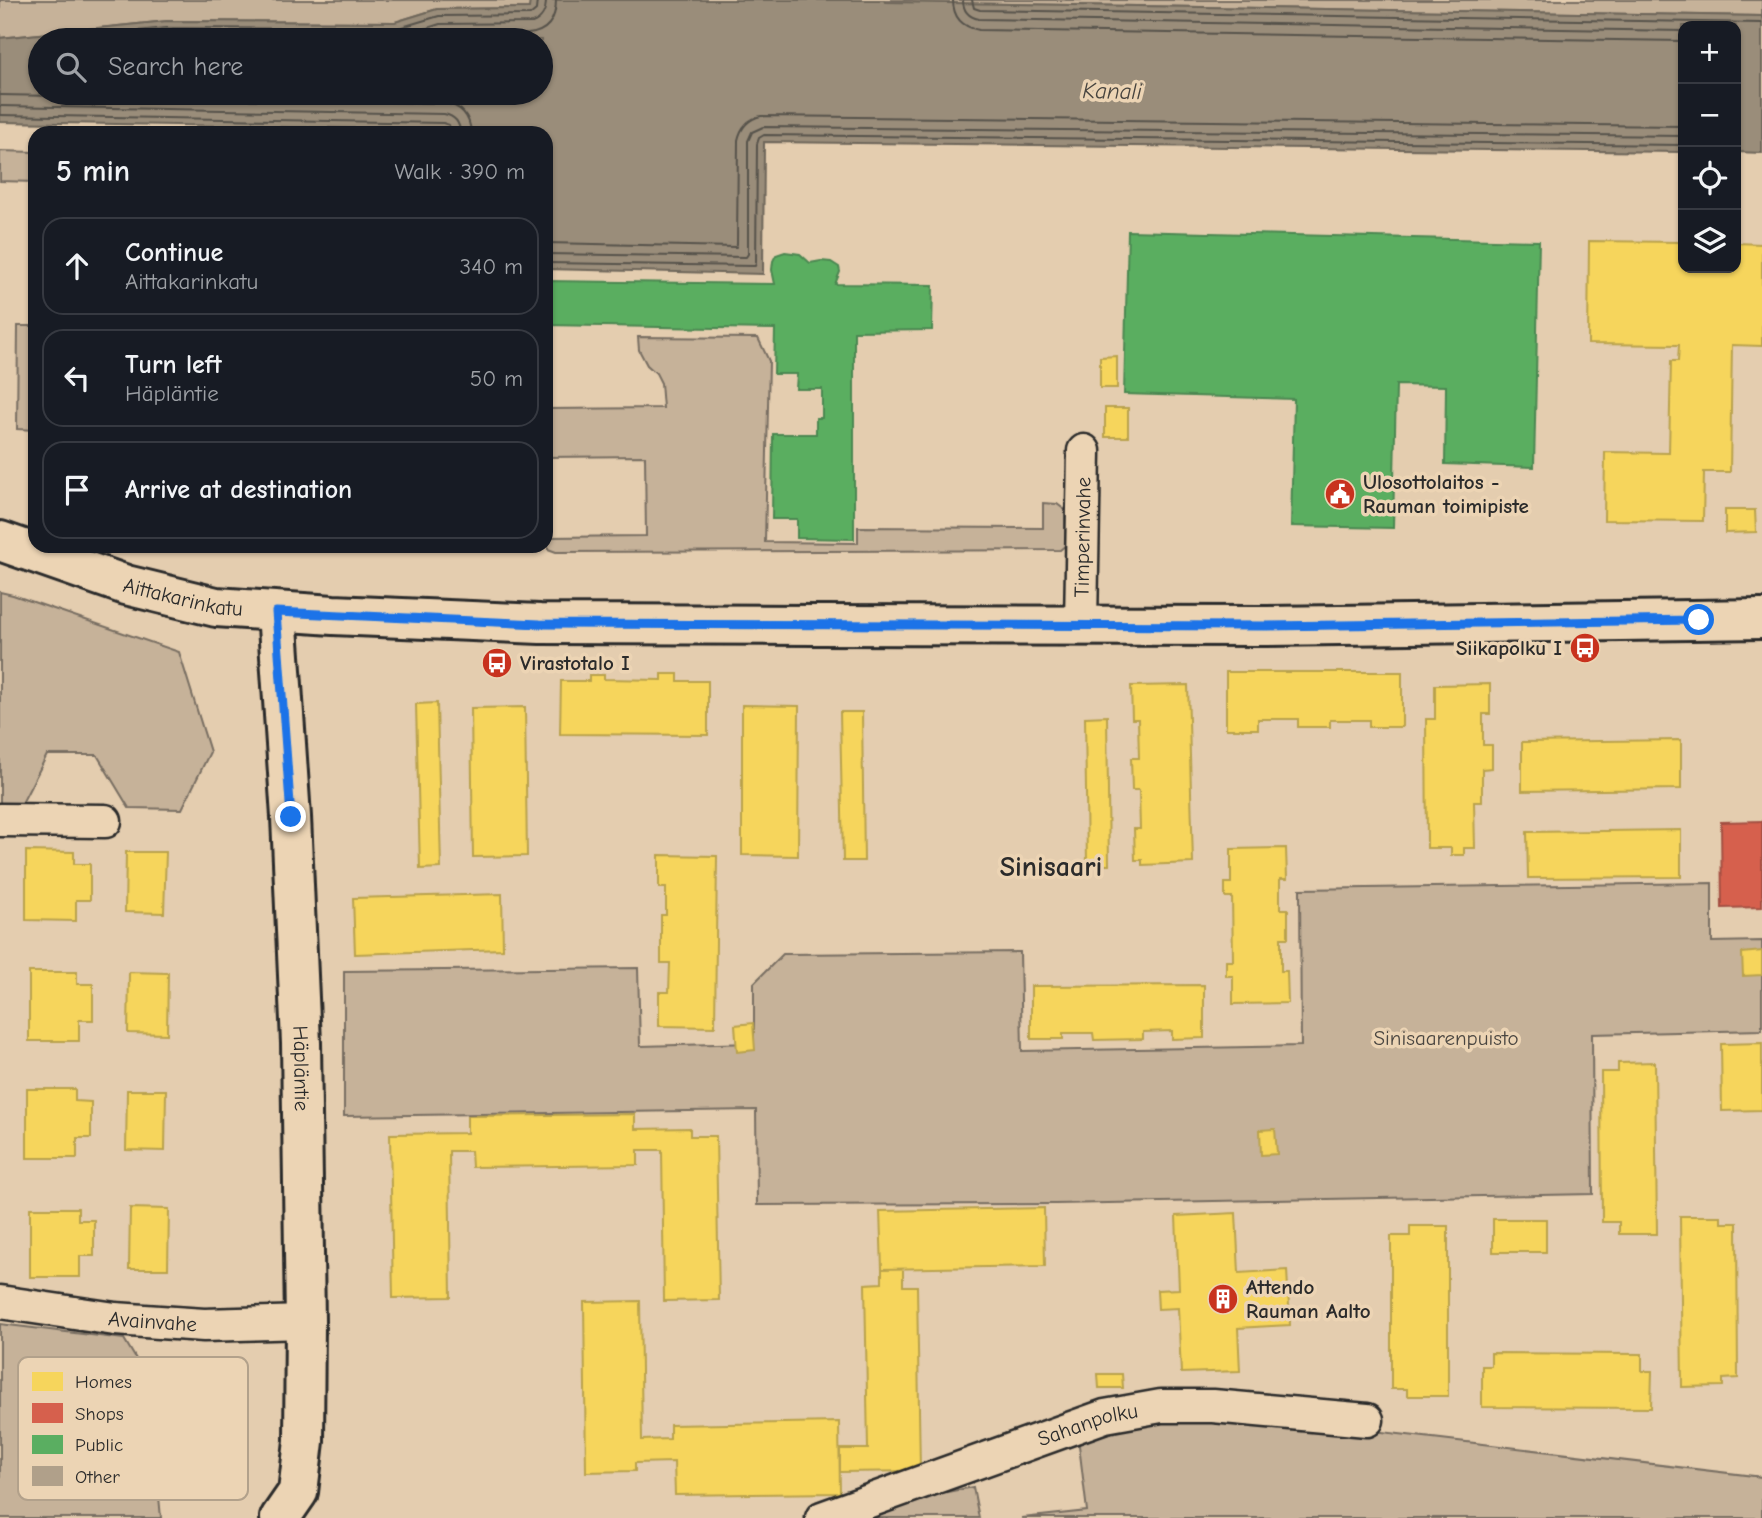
<!DOCTYPE html>
<html lang="en">
<head>
<meta charset="utf-8">
<style>
  :root { --surface:#171b24; --page:#20242c; --text:#f1f3f6; --muted:#9ea1a6; --line:#363941 }
  body { margin:0; font-family:"Comic Neue",sans-serif; background:var(--page); color:var(--text) }
  .controls { position:absolute; right:21px; top:21px; display:grid; overflow:hidden; border-radius:14px; box-shadow:0 2px 5px #0004 }
  .controls button { width:63px; height:63px; display:grid; place-items:center; padding:0; border:0; border-bottom:2px solid var(--line); background:var(--surface); color:var(--text); font:35px sans-serif }
  .stop { position:absolute; width:21px; height:21px; margin:-16px; border:5px solid #1a73e8; border-radius:50%; background:#fff }
  .stop.end { background:#1a73e8; border-color:#fff; box-shadow:0 2px 7px #0008 }
  .list { margin:0; padding:0; list-style:none }
  h2 { display:flex; justify-content:space-between; align-items:center; height:91px; margin:0; padding:0 28px; font-size:30px }
  h2 small { font-size:23px; font-weight:400; color:var(--muted) }
  .list li { display:grid; grid-template-columns:46px 1fr auto; gap:21px; align-items:center; box-sizing:border-box; height:98px; margin:0 14px 14px; padding:0 14px; border:2px solid var(--line); border-radius:21px }
  .list b { display:block; font-size:26px; white-space:nowrap }
  .list p { margin:0; font-size:23px; white-space:nowrap; color:var(--muted) }
  .list em { font-size:23px; font-style:normal; color:var(--muted) }
  .icon { flex:none; width:38px; height:38px; fill:none; stroke:currentColor; stroke-width:2; stroke-linecap:round; stroke-linejoin:round }
  .map { position:relative; flex:none; width:1762px; height:1518px; overflow:hidden }
  .search { position:absolute; background:var(--surface); box-shadow:0 2px 5px #0004; left:28px; top:28px; width:525px; height:77px; display:flex; align-items:center; gap:18px; box-sizing:border-box; padding:0 24px; border-radius:38px; color:var(--muted); font-size:26px }
  .panel { position:absolute; background:var(--surface); box-shadow:0 2px 5px #0004; left:28px; top:126px; width:525px; height:427px; border-radius:21px }
  .map>svg:first-child { display:block }
</style>
</head>
<body>
<div class="map">
<svg width="1762" height="1518" viewBox="0 0 1762 1518">
  <rect width="100%" height="100%" fill="#e4cdaf"/>
  <filter id="ink" filterUnits="userSpaceOnUse"><feTurbulence type="fractalNoise" baseFrequency=".0143" numOctaves="2"/><feDisplacementMap in="SourceGraphic" scale="14" xChannelSelector="R" yChannelSelector="G"/><feConvolveMatrix kernelMatrix="1 2 1 2 8 2 1 2 1" color-interpolation-filters="sRGB"/></filter>
  <g filter="url(#ink)">
    <path fill="#c6b299" stroke="#786e62" stroke-width="2" d="M0,0h530v8l-93,1 -42,13 -228,-1 -167,17z
      M884,0h878v16l-878,-14z
      M0,151l35,1v30l-35,-1z
      M18,326h17v104l-18,-1z
      M638,337l120,1 11,23 -4,181 93,1v-16l185,1v-25l14,1 8,6 1,35 -6,5 -504,2 -8,-3v-12l98,-1 -1,-80 -99,1v-48l117,-1 -2,-25 -5,-10 -9,-8 -8,-15z
      M0,592l13,3 166,57 31,100 -28,57 -53,-1 -32,-53h-50l-27,52h-20z
      M1712,883v59l50,-1v89l-170,4 1,160 -538,10 -298,1 -1,-95 -412,6v-145l294,-3 2,78 114,-3v-60l29,-29 237,-2 2,99 279,-5 -1,-157z
      M0,1324l124,15 24,40 13,139h-161z
      M1189,1413l193,19 380,45v41h-740l65,-7 -9,-74z
      M973,1487l6,31h-128l45,-16z"/>
    <path fill="#9a8d7a" stroke="#6e665a" stroke-width="2" fill-rule="evenodd" d="M530,0h354l1,2 877,14v137l-26,-1v-126h-53v126l-919,-10 -1,132 -217,-5v-136h-9l-1,-2 -536,-9v-84l167,-17 228,1 42,-13 92,-1zM40,40h501v53h-501z"/>
    <path fill="#f6d55c" stroke="#b9a24d" stroke-width="2" d="M1589,241l94,1v26h53v-25l26,1v102l-30,-1 -2,127h-26l-1,49 -99,-1 1,-68 64,1 2,-92h7l1,-16 -91,-1z
      M1117,356v32h-17v-31z
      M1105,408h23v29h-23z
      M1725,510h30l1,22 -31,1z
      M1226,672h176v55h-33v-7h-39v7h-32v-8h-40v10h-32z
      M662,674h16v7h30v54l-148,-1 1,-53h28v-6h15v4l58,1z
      M1490,684v30h-7v31h9v23l-10,1v33h-8l1,46h-11v7h-13v-7h-24l-1,-129h9v-34z
      M1188,685l5,178 -51,2v-5h-7l-1,-31h6l-1,-39h-7l-1,-32h8l-1,-39h-6l-1,-33z
      M437,703l4,165 -21,1 -4,-165z
      M742,705l57,1 -1,150 -56,-1z
      M525,707l2,149 -54,1 -2,-149z
      M840,712h22l2,149h-21z
      M1107,716l2,149h-22l-2,-148z
      M1681,740v49l-159,2v-49z
      M1681,830v47l-153,1 -1,-46z
      M1286,848l1,31h-7v30h8v29h-7v33h6l1,32 -55,1v-28h-7v-15h7l-1,-64h-7v-14h6v-34z
      M26,851l48,1v12h16v36h-14v21l-50,-1z
      M126,852h40l-2,61 -39,-1z
      M659,855l58,1 -2,171 -56,-1v-34h10l1,-29h-9v-48h5v-27h-7z
      M502,894l1,55 -148,5 -2,-56z
      M1762,951v24l-19,1 -1,-23z
      M29,972h48v12h16v36h-14v21h-50z
      M129,972l39,1 -1,61 -39,-1z
      M1204,985v53l-32,1v-8l-29,1v7l-49,1 -1,-7h-30v6h-32v-53z
      M753,1023l2,27 -18,2 -2,-27z
      M1762,1043v67l-40,1 -1,-67z
      M1655,1062l2,172h-38v-12h-17l-1,-150h17v-9z
      M27,1089h48v12l16,1v36h-14v20h-50z
      M127,1090h39l-1,61 -39,-1z
      M635,1114v15l55,-1v8h26l3,164 -55,1 -2,-151h-24v15l-166,2 -1,-16h-22l2,146 -58,1 -3,-164 77,-1v-17z
      M1275,1129l2,25 -16,1 -1,-25z
      M30,1208h48v12h16v36h-14v21h-50z
      M130,1208l39,1 -1,60h-39z
      M1044,1208l1,58 -163,3 -2,-58z
      M1236,1213l3,60 48,-3 3,55 -52,3 2,43 -59,2 -3,-65 -20,1 -1,-19 22,-1 -3,-73z
      M1680,1216h41v7h16l1,155 -15,1v7l-41,1z
      M1493,1219h53v33h-53z
      M1410,1226h38v170h-41v-7h-16v-153h19z
      M882,1269h21v17h14l3,185 -80,1v-23h28l-3,-165 17,-1z
      M640,1301l2,139 28,-1v-14l169,-3 1,71 -165,2 -1,-33 -39,1v8l-49,1 -2,-170z
      M1491,1353l151,1v17h10l-1,37 -169,-1v-41h9z
      M1098,1374h24l1,14h-24z"/>
    <path fill="#d6604d" stroke="#a35043" stroke-width="2" d="M1762,821v86l-40,1 -1,-86z"/>
    <path fill="#5aae61" stroke="#4c8751" stroke-width="2" d="M1128,231l411,10 -5,226 -89,-3 1,-78 -50,-1 -3,143 -102,-2 3,-127 -170,-5z
      M785,252l15,2 10,9 11,-2 10,1 8,5 1,5 -5,12 98,1 -1,45 -78,1v208l-57,-1v-19h-25l1,-85h43v-16h6v-29h-26l1,-15h-23l1,-45 -229,-4v-44l229,3 -3,-14 1,-9 3,-6z"/>
    <g fill="none" stroke-linecap="round" stroke-linejoin="round">
      <path stroke="#57524b" stroke-width="2" d="M953,0c0,17 9,27 26,30l704,11
        M963,0c0,11 6,17 16,19l704,12
        M972,0l2,8 6,2 782,13
        M45,40l122,-12 228,1 44,-13 91,-1 6,-5 1,-10
        M131,40l37,-3 228,1 44,-14 92,-1c11,-4 14,-12 14,-23
        M425,40l17,-5 86,-1c20,-2 28,-15 28,-34
        M0,95l445,8c16,3 25,13 26,30
        M0,106l444,8c10,2 16,8 16,19
        M0,115l443,8 6,2 2,8
        M546,243l190,4 1,-3 1,-104c3,-13 10,-21 23,-24l922,10
        M546,254l200,3 2,-3v-113l4,-9 11,-5 920,9
        M546,263l209,3 1,-3 1,-119 2,-6 5,-3 919,10"/>
      <g stroke="#2b2b2b" stroke-width="37">
        <g id="minor">
          <path id="s1" d="M1081,625l3,-174"/>
          <path d="M0,820l105,1"/>
          <path id="s2" d="M0,1302l115,17 89,6 101,-3"/>
          <path id="s3" d="M822,1518l283,-102 56,-10h52l154,14"/>
        </g>
      </g>
      <g stroke="#2b2b2b" stroke-width="44">
        <g id="tertiary">
          <path id="s4" d="M277,612l14,205 10,226 4,279 -1,119 -6,51 -18,26"/>
        </g>
      </g>
      <g stroke="#2b2b2b" stroke-width="44">
        <g id="secondary">
          <path id="s5" d="M0,541l126,44 90,22 117,8 207,9 277,1 451,1 494,-7"/>
        </g>
      </g>
      <use href="#minor" stroke="#ecd4b4" stroke-width="32"/>
      <use href="#tertiary" stroke="#ecd4b4" stroke-width="38"/>
      <use href="#secondary" stroke="#ecd4b4" stroke-width="38"/>
    </g>
  </g>
  <g fill="none" stroke-linecap="round" stroke-linejoin="round" filter="url(#ink)">
    <path stroke="#1a73e8" stroke-width="9" d="M291,817l-15,-205 264,12 728,2 431,-6"/>
  </g>
  <defs>
    <g id="civic-disc" transform="scale(1.575)"><circle r="9.5" fill="#c8321e" stroke="#ecd4b4"/><path d="M-.6-6.5H3V-4.5H.6V-3L4-1V1h2V6H-6V1h2V-1L-.6-3ZM-1.2 2.5V6h2.4V2.5Z" fill="#fff"/></g>
    <g id="bus-disc" transform="scale(1.575)"><circle r="9.5" fill="#c8321e" stroke="#ecd4b4"/><path d="M-5-6H5V4H4V6H2V4H-2V6H-4V4H-5ZM-3.5-4V0h7V-4ZM-3.5 1.2v1.5H-2V1.2ZM2 1.2v1.5H3.5V1.2Z" fill="#fff"/></g>
    <g id="building-disc" transform="scale(1.575)"><circle r="9.5" fill="#c8321e" stroke="#ecd4b4"/><path d="M-4-6H4V6H1V3H-1V6H-4ZM-2.5-4.3h1.7v1.8h-1.7ZM.8-4.3h1.7v1.8H.8ZM-2.5-1h1.7V.8h-1.7ZM.8-1h1.7V.8H.8Z" fill="#fff"/></g>
  </defs>
  <g fill-rule="evenodd">
    <use href="#civic-disc" x="1340" y="494"/>
    <use href="#bus-disc" x="1585" y="648"/>
    <use href="#bus-disc" x="497" y="663"/>
    <use href="#building-disc" x="1223" y="1299"/>
  </g>
  <g text-anchor="middle" dominant-baseline="central" stroke-width="7" stroke-linejoin="round" paint-order="stroke">
    <g font-size="21" font-weight="bold" fill="#2b2b2b" stroke="#ecd4b4" text-anchor="start">
      <text x="1363" y="482">Ulosottolaitos -<tspan x="1363" dy="24">Rauman toimipiste</tspan></text>
      <text x="1562" y="648" text-anchor="end">Siikapolku I</text>
      <text x="520" y="663">Virastotalo I</text>
      <text x="1246" y="1287">Attendo<tspan x="1246" dy="24">Rauman Aalto</tspan></text>
    </g>
    <g font-size="21" fill="#2b2b2b" stroke="#ecd4b4">
      <text stroke="none"><textPath href="#s1" startOffset="88">Timperinvahe</textPath></text>
      <text stroke="none"><textPath href="#s5" startOffset="192">Aittakarinkatu</textPath></text>
      <text stroke="none"><textPath href="#s4" startOffset="457">Häpläntie</textPath></text>
      <text stroke="none"><textPath href="#s2" startOffset="154">Avainvahe</textPath></text>
      <text stroke="none"><textPath href="#s3" startOffset="282">Sahanpolku</textPath></text>
    </g>
    <g font-size="21" fill="#4a4641" stroke="#ecd4b4">
      <text x="1446" y="1038">Sinisaarenpuisto</text>
    </g>
    <g font-size="23" font-style="italic" fill="#47443f" stroke="#ecd4b4">
      <text transform="translate(1112 91) rotate(1)">Kanali</text>
    </g>
    <g font-size="28" font-weight="bold" fill="#2b2b2b" stroke="#ecd4b4">
      <text x="1051" y="867">Sinisaari</text>
    </g>
  </g>
  <rect x="18" y="1357" width="230" height="143" rx="10" fill="#ecd4b4" stroke="#b2a18b" stroke-width="2"/>
  <rect x="32" y="1372" width="31" height="19" fill="#f6d55c"/>
  <rect x="32" y="1403" width="31" height="20" fill="#d6604d"/>
  <rect x="32" y="1435" width="31" height="19" fill="#5aae61"/>
  <rect x="32" y="1466" width="31" height="20" fill="#b0a08a"/>
  <g font-size="19" fill="#2b2b2b">
    <text x="75" y="1388">Homes</text>
    <text x="75" y="1420">Shops</text>
    <text x="75" y="1451">Public</text>
    <text x="75" y="1483">Other</text>
  </g>
</svg>
<div class="controls">
<button>+</button>
<button>−</button>
<button><svg class="icon" aria-label="locate" viewBox="0 0 24 24"><circle cx="12" cy="12" r="6"/><path d="M12 2v4M12 18v4M2 12h4M18 12h4"/></svg></button>
<button><svg class="icon" aria-label="layers" viewBox="0 0 24 24"><path d="M12 4l9 5-9 5-9-5zM3 14l9 5 9-5"/></svg></button>
</div>
<div class="stop" style="left:1699px;top:620px"></div>
<div class="stop end" style="left:291px;top:817px"></div>
<div class="search"><svg class="icon" aria-label="search" viewBox="0 0 24 24"><circle cx="10" cy="10" r="6"/><path d="M15 15l6 6"/></svg>Search here</div>
<section class="panel">
<h2>5 min<small>Walk · 390 m</small></h2>
<ul class="list">
<li><svg class="icon" aria-label="ahead" viewBox="0 0 24 24"><path d="M12 20V5M6 11l6-6 6 6"/></svg><div><b>Continue</b><p>Aittakarinkatu</p></div><em>340 m</em></li>
<li><svg class="icon" aria-label="left" viewBox="0 0 24 24"><path d="M17 20v-9H6M10 6l-5 5 5 5"/></svg><div><b>Turn left</b><p>Häpläntie</p></div><em>50 m</em></li>
<li><svg class="icon" aria-label="arrive" viewBox="0 0 24 24"><path d="M6 21V4h12l-3 4 3 4H6"/></svg><div><b>Arrive at destination</b></div></li>
</ul>
</section>
</div>
</body>
</html>
